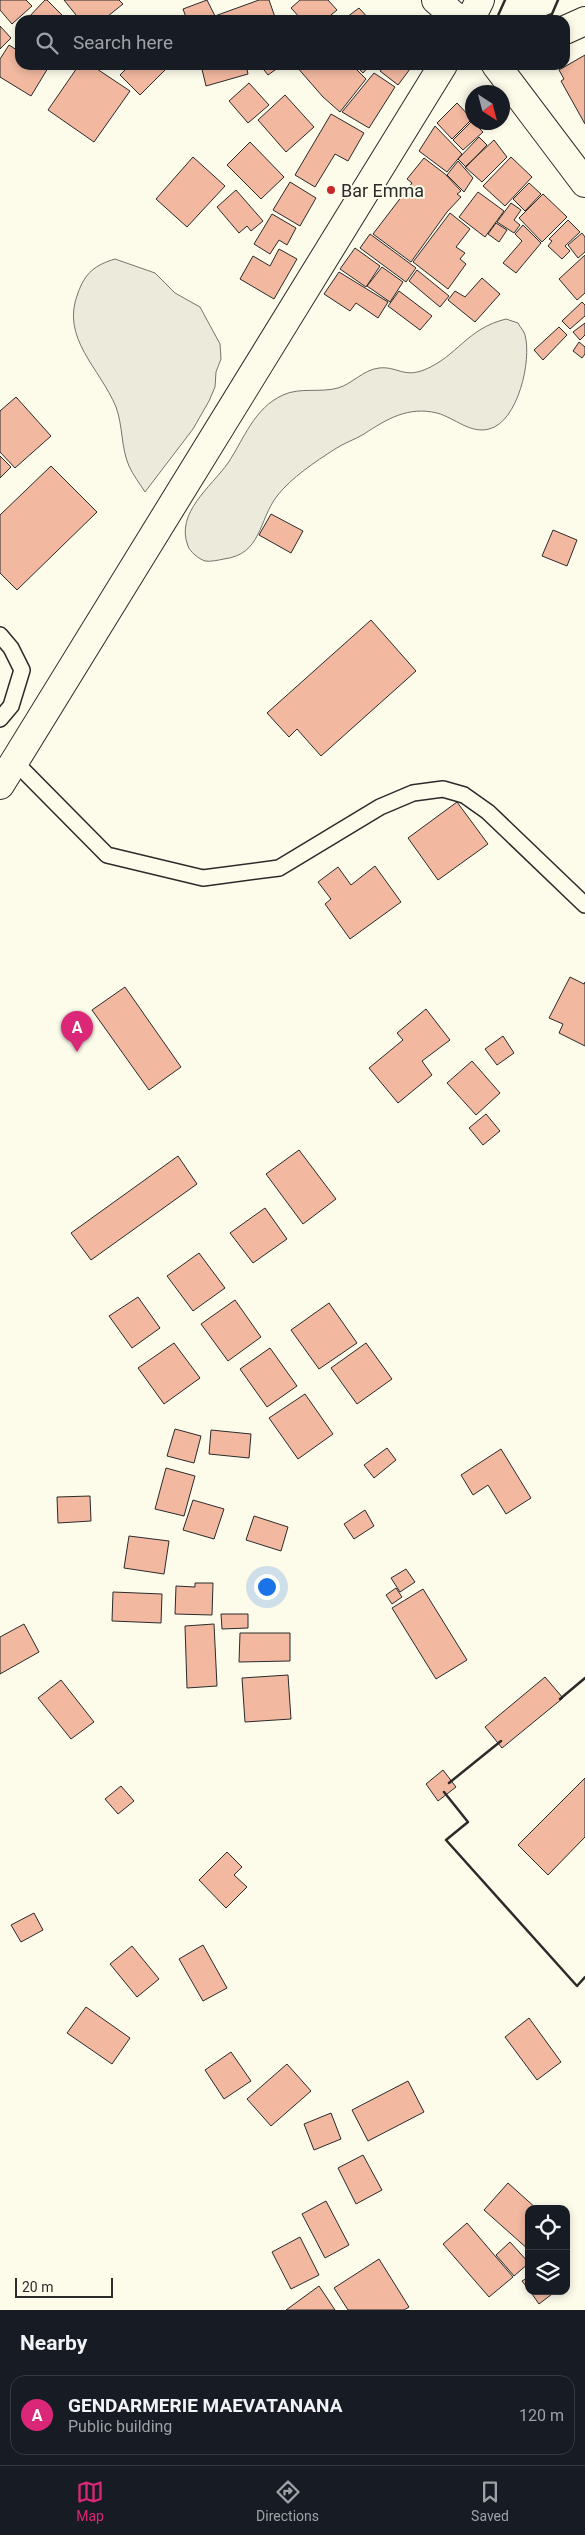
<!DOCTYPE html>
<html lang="en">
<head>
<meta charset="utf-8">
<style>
  :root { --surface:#171b24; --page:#20242c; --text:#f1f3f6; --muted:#9ea1a6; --line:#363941; --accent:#db2777 }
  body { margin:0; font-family:Roboto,sans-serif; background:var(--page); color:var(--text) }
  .controls { position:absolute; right:15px; bottom:15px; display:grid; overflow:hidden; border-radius:10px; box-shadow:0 2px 8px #0003 }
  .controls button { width:45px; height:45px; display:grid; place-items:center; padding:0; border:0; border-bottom:1px solid var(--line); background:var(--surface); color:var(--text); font:25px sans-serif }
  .compass { position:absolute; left:465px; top:85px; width:45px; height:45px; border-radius:50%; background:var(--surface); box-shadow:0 2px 8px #0003; rotate:144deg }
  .scale { position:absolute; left:15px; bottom:12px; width:98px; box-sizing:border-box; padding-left:5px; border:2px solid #2b2b2b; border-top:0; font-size:14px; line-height:18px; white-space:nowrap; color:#2b2b2b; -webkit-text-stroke:4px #fdfbea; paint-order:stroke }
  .you { position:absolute; left:266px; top:1586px; width:18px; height:18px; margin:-12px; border:4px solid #fff; border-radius:50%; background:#1a73e8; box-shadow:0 0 0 8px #1a73e833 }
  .badge { display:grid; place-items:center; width:32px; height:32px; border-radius:50%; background:var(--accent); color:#fff; font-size:16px; font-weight:700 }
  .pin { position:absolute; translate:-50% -41px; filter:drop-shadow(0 1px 2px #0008) }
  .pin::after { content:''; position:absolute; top:26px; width:18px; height:15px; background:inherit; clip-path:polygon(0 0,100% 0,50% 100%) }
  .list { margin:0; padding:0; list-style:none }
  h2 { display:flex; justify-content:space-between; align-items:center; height:65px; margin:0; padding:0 20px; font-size:21px }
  h2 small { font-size:16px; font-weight:400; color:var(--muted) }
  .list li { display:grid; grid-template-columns:32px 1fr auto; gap:15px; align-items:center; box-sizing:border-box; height:80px; margin:0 10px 10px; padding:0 10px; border:1px solid var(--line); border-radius:15px }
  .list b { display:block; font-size:19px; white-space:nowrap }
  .list p { margin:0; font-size:16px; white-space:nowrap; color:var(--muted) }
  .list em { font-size:16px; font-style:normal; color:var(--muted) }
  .icon { flex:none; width:28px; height:28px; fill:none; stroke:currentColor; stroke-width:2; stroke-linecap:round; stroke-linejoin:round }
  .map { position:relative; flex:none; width:585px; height:2310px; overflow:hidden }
  .search { position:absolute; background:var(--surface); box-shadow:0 2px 8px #0003; left:15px; right:15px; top:15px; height:55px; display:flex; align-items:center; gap:12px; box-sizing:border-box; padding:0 18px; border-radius:15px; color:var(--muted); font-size:19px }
  .sheet { height:155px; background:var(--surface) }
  nav { display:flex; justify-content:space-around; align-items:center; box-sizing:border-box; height:70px; border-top:1px solid var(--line); background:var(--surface); font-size:14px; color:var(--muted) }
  nav a { display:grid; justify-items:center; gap:2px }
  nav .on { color:var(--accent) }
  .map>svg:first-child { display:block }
</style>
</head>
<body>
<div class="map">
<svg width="585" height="2310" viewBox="0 0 585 2310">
  <rect width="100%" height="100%" fill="#fdfbea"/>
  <path fill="#ecebdb" stroke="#74746e" d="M115,259l40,14 20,20 25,14 20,37 1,15 -5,13 -1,15 -6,14 -16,28 -48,63c-5,-8 -12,-17 -16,-26 -8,-18 -6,-40 -13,-59 -16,-39 -56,-69 -38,-114 7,-20 17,-28 37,-34z
    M506,319l12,4c2,4 6,8 7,12 7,25 -7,87 -36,94 -19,5 -34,-11 -52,-16 -29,-7 -50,6 -73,21 -10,6 -20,9 -29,15 -20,13 -43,28 -58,47 -19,25 -15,58 -53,63 -5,1 -14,3 -19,2 -6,-2 -15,-9 -17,-15 -13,-33 23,-59 40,-83 16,-24 26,-55 55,-68 17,-8 37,-2 55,-7 14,-4 25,-18 41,-20 18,-2 24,10 45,2 34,-14 42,-41 82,-51z"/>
  <path fill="#f2b8a0" stroke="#2b2b2b" d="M0,0h26l6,6 -20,18 -12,-14z
    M45,0h2l20,20h-41z
    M64,0h55l4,4 -20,16h-23z
    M207,0l8,16 44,-16h10l7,20h-89l-4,-11z
    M300,0h28l9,10 -12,10h-23l-11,-12z
    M359,8l11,12h-27z
    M0,26l11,12 -11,11z
    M9,45l11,7v13h23l5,3 -17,28 -31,-19v-18z
    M585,55v69l-24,-43 3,-2 -5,-9z
    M79,65h12l39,26 -36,51 -46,-32z
    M130,65h40l-30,30 -20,-20z
    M201,65h45l2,9 -42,12z
    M260,65h22l-14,10z
    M297,65h55l14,14 -26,33 -17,-15 -27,-31z
    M355,65h15l-7,8z
    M385,65h28l-15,20 -18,-14z
    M374,73l21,14 -26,41 -27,-16z
    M249,83l20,22 -21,18 -19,-22z
    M285,95l29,32 -28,25 -28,-32z
    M457,103l15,16 -20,20 -15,-16z
    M331,114l33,19 -16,28 -13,-7 -20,33 -20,-12z
    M472,121l11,11 -20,18 -10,-10z
    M435,126l27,28 -15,18 -28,-21z
    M479,137l8,8 -21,22 -8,-8z
    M494,140l13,17 -25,25 -17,-15z
    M250,142l34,35 -23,22 -34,-34z
    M193,157l32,29 -38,41 -31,-28z
    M511,157l21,20 -27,29 -22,-20z
    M424,158l21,16 16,17 -4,3 4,3 -14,15 -36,50 -38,-28 39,-51 -5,-4z
    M458,161l15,17 -9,14 -17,-17z
    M290,182l26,16 -16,28 -27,-16z
    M529,183l12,11 -16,17 -12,-12z
    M236,190l27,31 -12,10 -4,-5 -8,7 -22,-26z
    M478,192l26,19 -19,26 -26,-20z
    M543,194l24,23 -25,25 -23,-24z
    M511,203l10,7 -7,10 6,5 -6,8 -17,-11z
    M450,213l20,16 -14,18 9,6 -5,6 6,5 -18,25 -35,-27z
    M272,214l24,14 -9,17 -8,-5 -9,14 -16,-10z
    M568,220l12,12 -15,14 5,5 -8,8 -14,-13 4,-5 -3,-2z
    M496,223l11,7 -8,12 -11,-8z
    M523,225l18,18 -25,30 -13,-10 19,-22 -7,-7z
    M582,233l3,4v15l-7,6 -10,-13z
    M370,234l46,34 -10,14 -46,-34z
    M355,248l25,18 -14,21 -26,-18z
    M279,249l18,10 -23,40 -34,-20 13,-23 17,10z
    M585,255v38l-8,7 -18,-21z
    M382,267l21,15 -13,20 -23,-16z
    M417,270l32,26 -9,11 -31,-26z
    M339,272l49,30 -10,16 -22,-15 -6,8 -26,-17z
    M482,278l18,16 -25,28 -27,-22 7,-9 10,6z
    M399,291l33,25 -12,14 -32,-24z
    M582,302l3,3v11l-15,13 -8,-8z
    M585,323v12l-5,5 -7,-8z
    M559,327l8,8 -24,25 -9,-10z
    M579,342l6,5v7l-3,4 -9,-7z
    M16,397l35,39 -36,32 -15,-16v-41z
    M0,456l11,11 -11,11z
    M51,466l46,46 -80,78 -17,-17v-58z
    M271,514l32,17 -12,22 -32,-18z
    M553,530l24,10 -10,26 -25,-10z
    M371,620l45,51 -95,85 -24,-27 -8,8 -22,-24z
    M457,802l31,42 -50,36 -30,-42z
    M375,866l26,36 -51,37 -25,-35 6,-5 -13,-17 20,-15 13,18z
    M570,977l14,7 1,-2v64l-26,-13 4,-9 -14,-6z
    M125,987l56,80 -32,23 -57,-80z
    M426,1009l24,31 -28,21 10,14 -34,28 -29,-35 34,-28 -6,-7z
    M503,1036l11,17 -17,12 -12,-16z
    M472,1061l28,32 -24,22 -29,-32z
    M486,1114l14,17 -17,14 -14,-17z
    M299,1150l37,49 -33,25 -37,-50z
    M178,1156l19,28 -106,76 -20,-27z
    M265,1208l22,31 -34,24 -23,-30z
    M199,1253l26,35 -32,23 -26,-35z
    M138,1297l22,31 -28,20 -23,-32z
    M235,1300l26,37 -33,24 -27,-37z
    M329,1303l28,40 -38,26 -28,-39z
    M174,1343l26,35 -36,26 -26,-36z
    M366,1343l26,36 -35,25 -26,-36z
    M270,1348l27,38 -30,21 -27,-38z
    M305,1394l28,40 -35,25 -29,-41z
    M175,1429l26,7 -7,27 -27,-7z
    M211,1430l40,4 -2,24 -40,-4z
    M387,1448l9,12 -22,18 -10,-13z
    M501,1449l30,49 -25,16 -18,-29 -15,10 -12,-20z
    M166,1468l29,8 -11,40 -29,-7z
    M90,1496l1,25 -33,2 -1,-26z
    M193,1500l31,9 -10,30 -31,-9z
    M365,1510l9,16 -20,13 -10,-15z
    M254,1516l34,11 -7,24 -35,-11z
    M129,1536l40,5 -5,33 -40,-6z
    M406,1569l9,13 -15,10 -9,-14z
    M195,1583h18l-1,32 -37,-1 1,-28 19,1z
    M396,1588l6,9 -10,7 -6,-9z
    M423,1589l44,71 -31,19 -44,-71z
    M113,1592l49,2 -1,29 -49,-2z
    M221,1614h27v14l-26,1z
    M24,1624l15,28 -39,22v-37z
    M214,1624l3,62 -30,2 -2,-62z
    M240,1633h50v28l-51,1z
    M288,1675l3,44 -46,3 -3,-44z
    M545,1677l18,21 -61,50 -17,-21z
    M61,1680l33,42 -23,17 -33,-41z
    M443,1770l13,17 -18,14 -12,-17z
    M585,1778v59l-37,38 -30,-30z
    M121,1786l13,15 -16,13 -13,-15z
    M227,1852l15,15 -8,8 13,12 -21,21 -27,-28z
    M34,1913l9,17 -22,12 -10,-17z
    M203,1945l24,43 -24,13 -24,-42z
    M132,1946l27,33 -22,18 -27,-33z
    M86,2007l44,31 -18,26 -45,-31z
    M529,2018l32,44 -24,18 -32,-43z
    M231,2052l20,29 -27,18 -19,-29z
    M287,2064l24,27 -40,35 -24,-27z
    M408,2081l16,31 -56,29 -16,-31z
    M331,2113l10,26 -27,11 -10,-26z
    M363,2155l19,35 -26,14 -18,-36z
    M508,2183l29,26h-8v41l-45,-40z
    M326,2201l23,44 -24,13 -23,-44z
    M467,2223l46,54 -24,20 -46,-53z
    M300,2237l19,38 -28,14 -19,-37z
    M510,2242l19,21 -15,13 -18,-21z
    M379,2259l30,48 -5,3h-56l-14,-22z
    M529,2277v13l-7,-9z
    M319,2286l16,24h-49z
    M530,2291h26l-17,13z"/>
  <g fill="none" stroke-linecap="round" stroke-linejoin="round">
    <g stroke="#2b2b2b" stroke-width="18">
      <path id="service" d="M0,635l11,13 11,22 -11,36 -11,13
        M14,761l93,94 96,23 76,-10 101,-61 33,-14 30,-4 21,6 24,17 97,93"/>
    </g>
    <g stroke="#2b2b2b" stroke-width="30">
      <path id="minor" d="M436,0l23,20
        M496,65l89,118"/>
    </g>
    <g stroke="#2b2b2b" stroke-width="30">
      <path id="primary" d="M470,20l10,-20
        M565,30l20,-9
        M0,785l443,-720"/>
    </g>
    <use href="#service" stroke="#fdfbea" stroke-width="15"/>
    <use href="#minor" stroke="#fdfbea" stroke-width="28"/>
    <use href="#primary" stroke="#fdfbea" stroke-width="28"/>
    <path stroke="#2b2b2b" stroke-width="2.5" d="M496,20l9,-20
      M537,20l15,-6 6,-14
      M560,1699l25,-21
      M449,1783l52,-42
      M444,1792l24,30 -22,18 131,146 8,-9"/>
  </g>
  <circle fill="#c62828" stroke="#fdfbea" stroke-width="2" cx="331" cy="190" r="5"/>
  <g text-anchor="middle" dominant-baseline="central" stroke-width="4" stroke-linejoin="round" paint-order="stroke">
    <g font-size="18" fill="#2b2b2b" stroke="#fdfbea" text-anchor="start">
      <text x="341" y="190">Bar Emma</text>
    </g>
  </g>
</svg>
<div class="controls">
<button><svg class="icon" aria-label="locate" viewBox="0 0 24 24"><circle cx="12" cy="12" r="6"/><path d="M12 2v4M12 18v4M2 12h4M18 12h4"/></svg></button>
<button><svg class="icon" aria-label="layers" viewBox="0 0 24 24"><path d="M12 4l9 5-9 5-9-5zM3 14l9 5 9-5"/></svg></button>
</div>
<svg class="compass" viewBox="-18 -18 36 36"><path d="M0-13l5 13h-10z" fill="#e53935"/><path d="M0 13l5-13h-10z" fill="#9ea1a6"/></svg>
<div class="scale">20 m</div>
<div class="you"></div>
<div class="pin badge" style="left:77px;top:1052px">A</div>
<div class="search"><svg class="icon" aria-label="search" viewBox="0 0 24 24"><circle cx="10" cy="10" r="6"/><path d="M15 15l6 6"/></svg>Search here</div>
</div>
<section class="sheet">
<h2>Nearby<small></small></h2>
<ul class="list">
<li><span class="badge">A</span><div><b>GENDARMERIE MAEVATANANA</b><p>Public building</p></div><em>120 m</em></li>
</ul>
</section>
<nav>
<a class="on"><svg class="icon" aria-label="map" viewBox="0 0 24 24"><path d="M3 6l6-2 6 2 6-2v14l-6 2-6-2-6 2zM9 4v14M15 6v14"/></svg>Map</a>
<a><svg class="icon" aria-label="directions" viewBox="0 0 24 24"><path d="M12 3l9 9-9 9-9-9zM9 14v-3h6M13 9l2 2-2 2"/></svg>Directions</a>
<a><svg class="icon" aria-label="saved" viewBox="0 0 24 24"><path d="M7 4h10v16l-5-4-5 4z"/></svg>Saved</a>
</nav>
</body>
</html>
